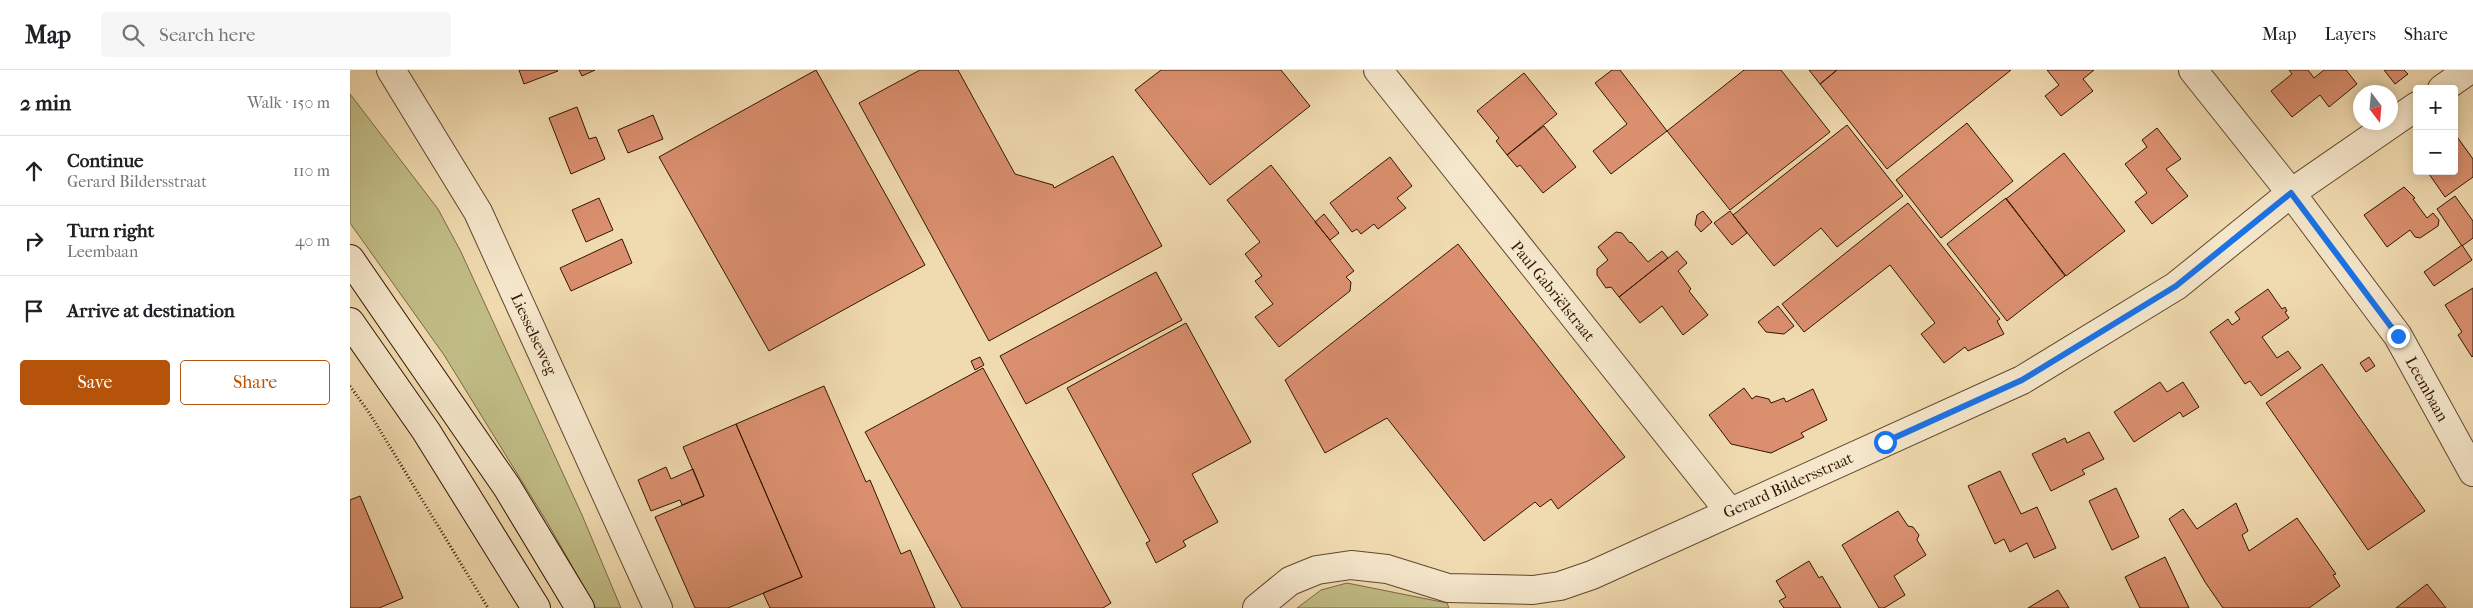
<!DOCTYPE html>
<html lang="en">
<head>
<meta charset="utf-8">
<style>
  :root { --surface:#fff; --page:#f6f6f6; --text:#202124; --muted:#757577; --line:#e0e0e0; --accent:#b45309 }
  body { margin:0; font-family:"IM FELL French Canon",serif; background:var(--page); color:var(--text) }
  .controls { position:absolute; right:15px; top:15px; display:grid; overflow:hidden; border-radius:5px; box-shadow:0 2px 12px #0003 }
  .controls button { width:45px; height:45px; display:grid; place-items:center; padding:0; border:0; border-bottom:1px solid var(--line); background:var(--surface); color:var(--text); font:25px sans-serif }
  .compass { position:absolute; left:2003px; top:15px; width:45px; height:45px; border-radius:50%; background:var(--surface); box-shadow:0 2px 12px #0003; rotate:164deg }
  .stop { position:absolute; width:15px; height:15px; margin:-11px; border:4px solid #1a73e8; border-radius:50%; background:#fff }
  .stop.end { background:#1a73e8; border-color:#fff; box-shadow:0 1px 5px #0008 }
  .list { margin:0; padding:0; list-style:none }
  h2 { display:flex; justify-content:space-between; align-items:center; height:65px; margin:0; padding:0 20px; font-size:21px }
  h2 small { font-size:16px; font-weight:400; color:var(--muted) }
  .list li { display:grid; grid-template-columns:32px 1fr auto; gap:15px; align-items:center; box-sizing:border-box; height:70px; padding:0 20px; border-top:1px solid var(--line) }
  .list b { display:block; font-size:19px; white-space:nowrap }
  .list p { margin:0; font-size:16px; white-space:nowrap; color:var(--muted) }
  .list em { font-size:16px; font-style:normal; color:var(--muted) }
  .actions { display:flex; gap:10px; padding:15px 20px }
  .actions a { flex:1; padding:11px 0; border:1px solid var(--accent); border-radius:5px; text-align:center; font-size:18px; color:var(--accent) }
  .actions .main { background:var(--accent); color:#fff }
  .icon { flex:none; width:28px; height:28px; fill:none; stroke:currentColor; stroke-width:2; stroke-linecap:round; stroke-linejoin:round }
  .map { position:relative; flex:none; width:2123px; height:538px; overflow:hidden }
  header { display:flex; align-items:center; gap:30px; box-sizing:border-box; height:70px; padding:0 25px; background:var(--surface); border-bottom:1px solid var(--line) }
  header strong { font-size:24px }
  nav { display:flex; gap:28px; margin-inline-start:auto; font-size:18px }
  .search { width:350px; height:45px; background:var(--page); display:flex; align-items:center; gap:12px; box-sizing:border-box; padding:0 18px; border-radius:5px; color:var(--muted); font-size:19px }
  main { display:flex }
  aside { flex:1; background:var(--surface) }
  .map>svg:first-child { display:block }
</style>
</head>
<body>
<header>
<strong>Map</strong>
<div class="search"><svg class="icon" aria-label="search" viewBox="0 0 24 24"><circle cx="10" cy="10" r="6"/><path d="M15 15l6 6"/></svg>Search here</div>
<nav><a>Map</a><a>Layers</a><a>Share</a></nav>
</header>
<main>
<aside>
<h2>2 min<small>Walk · 150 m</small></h2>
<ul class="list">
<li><svg class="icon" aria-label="ahead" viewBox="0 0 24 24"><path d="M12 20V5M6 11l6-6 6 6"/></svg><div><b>Continue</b><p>Gerard Bildersstraat</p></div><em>110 m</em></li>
<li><svg class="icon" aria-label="right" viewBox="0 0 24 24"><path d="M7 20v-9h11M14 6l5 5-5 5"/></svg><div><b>Turn right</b><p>Leembaan</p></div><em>40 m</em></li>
<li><svg class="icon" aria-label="arrive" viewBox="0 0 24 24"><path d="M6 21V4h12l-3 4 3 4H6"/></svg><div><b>Arrive at destination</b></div></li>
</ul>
<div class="actions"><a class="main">Save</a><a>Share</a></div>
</aside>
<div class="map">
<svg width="2123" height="538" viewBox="0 0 2123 538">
  <rect width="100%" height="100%" fill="#f0daaf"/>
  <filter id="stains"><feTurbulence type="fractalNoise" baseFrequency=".004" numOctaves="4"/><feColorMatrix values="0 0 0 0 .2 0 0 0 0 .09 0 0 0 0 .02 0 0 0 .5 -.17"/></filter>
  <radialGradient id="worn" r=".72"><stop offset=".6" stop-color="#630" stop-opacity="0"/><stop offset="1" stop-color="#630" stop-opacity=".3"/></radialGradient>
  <path fill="#c1bd86" stroke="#7a6944" d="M0,24l88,115 23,43 121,263 39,93h-25l-49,-86 -103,-167 -94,-132z
    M997,513l100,20 2,5h-152l24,-18z"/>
  <path fill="#da8f6e" stroke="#321503" d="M169,0h38l1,1 -34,13z
    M229,0h16l-13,6z
    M466,0l109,195 -156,86 -110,-194z
    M570,0h38l57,104 38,11 1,3 59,-32 49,90 -173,95 -130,-238z
    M811,0h120l29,36 -100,79 -75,-95z
    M1262,0h8l47,61 -56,43 -18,-23 34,-27 -32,-41z
    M1394,0h37l49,62 -100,78 -63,-79z
    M1459,0h28l-17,14z
    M1487,0h174l-124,99 -67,-85z
    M1697,0h47l-11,9 10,12 -32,25 -16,-20 14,-11z
    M1939,0h19l6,8 10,-8h22l11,14 -28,23 -9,-12 -28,22 -21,-26 21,-17z
    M2034,0h20l4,4 -13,10z
    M1174,3l33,41 -50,41 -11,-14 3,-3 -22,-27z
    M227,37l12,32 7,-2 9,22 -34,15 -22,-56z
    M303,45l10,24 -35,14 -10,-23z
    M1617,53l46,58 -72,57 -45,-58z
    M1497,55l56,71 -66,51 -16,-19 -47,38 -41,-51z
    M1194,56l32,41 -33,26 -23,-28 -3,2 -10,-12z
    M1807,58l24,31 -15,10 22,27 -36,28 -17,-22 12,-9 -22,-29 22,-17 -5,-7z
    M2105,64l18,25v18l-28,20 -18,-26h27z
    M1714,83l61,78 -59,45 -60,-77z
    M1040,87l22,29 -15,12 9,10 -28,21 -4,-5 -13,10 -4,-5 -5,3 -22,-29z
    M921,95l83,106 -8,6 5,5 -1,9 -71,56 -24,-30 18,-13 -18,-23 7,-5 -17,-22 15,-12 -33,-42z
    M2054,117l11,11 -2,1 14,19 6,-5 6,7 -1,6 -18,12 -5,-1 -5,-7 -23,17 -23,-32z
    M2105,126l18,25v17l-11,8 -25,-37z
    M249,128l14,32 -27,12 -14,-32z
    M1656,128l59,78 -58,45 -60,-77z
    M1558,133l92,116 -3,2 7,13 -36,17 -3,-4 -21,16 -23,-29 14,-11 -45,-58 -86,67 -22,-28z
    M1353,141l9,11 -11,10 -6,-7 2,-10z
    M1380,141l17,22 -15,12 -18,-22z
    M974,144l15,19 -9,7 -15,-18z
    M1266,162l6,1 8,10 1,-1 17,20 14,-11 6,7 -49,39 -8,-10 -5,1 -9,-13v-6l11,-9 -10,-13z
    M272,169l10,24 -61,28 -11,-23z
    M1108,174l167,213 -67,52 -7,-10 -11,8 -5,-5 -51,39 -97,-123 -62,35 -40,-73z
    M2112,175l10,15 -38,26 -10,-14z
    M1327,181l10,12 -9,8 13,18 -2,2 19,24 -25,20 -21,-29 -22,17 -21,-26z
    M806,202l26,48 -156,84 -26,-48z
    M2123,218v68l-1,1 -14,-22 4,-3 -17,-27z
    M1918,219l14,20 3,-2 2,4 -2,1 4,6 -27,19 15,21 11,-7 13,17 -40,28 -11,-15 -5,3 -35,-52 18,-13 4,6 8,-6 -5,-7z
    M1428,236l16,20 -10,8 -18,-2 -8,-10z
    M836,253l65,119 -59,32 26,48 -35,19 3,5 -30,17 -10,-20 4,-2 -83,-153z
    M630,287l4,8 -9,5 -4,-9z
    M2019,287l6,9 -9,6 -6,-9z
    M1972,294l103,147 -57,39 -102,-147z
    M633,298l128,235 -8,5h-141l-97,-176z
    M1810,312l7,10 16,-10 16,25 -16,10 -3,-5 -46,30 -20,-30z
    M474,316l42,96 4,-2 31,74 9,-4 25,58h-165l-7,-15 39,-16 -66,-153z
    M1394,318l8,11 4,-3 13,3 2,4 13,-5 2,4 27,-13 14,31 -26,13 3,4 -33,16 -40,-9 -22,-29z
    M386,354l66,153 -74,31h-33l-40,-91 49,-21 -21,-49z
    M1739,362l15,27 -22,11 3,4 -34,17 -19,-37 33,-16 2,5z
    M316,397l5,12 22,-10 11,27 -22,9 -2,-5 -29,11 -13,-31z
    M1650,401l21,43 16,-7 19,41 -22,10 -7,-15 -17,9 -6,-13 -9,5 -27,-58z
    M1766,418l23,49 -27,13 -23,-49z
    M10,426l43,102 -24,10h-29v-108z
    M1886,433l12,28 -6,4 7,16 48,-33 39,56 -3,1 7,11 -31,22h-86l-18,-26 -36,-63 14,-10 14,20z
    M1548,441l10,15 5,1 6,8 -2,5 9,15 -32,21 11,19 -21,13h-5l-37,-63z
    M1815,487l24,51h-49l-15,-31z
    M1459,491l10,17 3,-2 19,32h-57l-5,-7 7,-4 -10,-16z
    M2077,514l19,24h-50z
    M1708,520l11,18h-41z"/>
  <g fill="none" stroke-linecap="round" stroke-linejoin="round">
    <g stroke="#62462e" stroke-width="30">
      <path id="street" d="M41,0l87,142 180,396
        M1028,0l351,441
        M1843,0l98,123 107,143 75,136
        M2092,19l27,-19
        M907,538l33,-27 27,-11 34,-5 36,4 61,19 85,2 27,-4 32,-11 430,-195 154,-94 115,-93 126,-87"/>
    </g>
    <g stroke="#321503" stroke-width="30">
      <path id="secondary" d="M0,189l157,228 73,121
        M0,252l76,109 110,177"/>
    </g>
    <path stroke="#321503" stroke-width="3" stroke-dasharray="1 2.5" stroke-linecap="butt" d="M0,316l20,28 118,194"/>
    <use href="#street" stroke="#f5e7cb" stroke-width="28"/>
    <use href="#secondary" stroke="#f5e7cb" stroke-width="28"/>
  </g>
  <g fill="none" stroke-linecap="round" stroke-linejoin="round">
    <path stroke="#1a73e8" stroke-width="6" d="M1535,372l137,-62 154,-94 115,-93 107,143"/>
  </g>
  <g text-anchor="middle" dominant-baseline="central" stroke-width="4" stroke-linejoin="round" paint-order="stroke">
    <g font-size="16" fill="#321503" stroke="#f5e7cb">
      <text transform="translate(1203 221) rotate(51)">Paul Gabriëlstraat</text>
      <text transform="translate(184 264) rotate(65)">Liesselseweg</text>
      <text transform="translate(2077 319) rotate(61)">Leembaan</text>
      <text transform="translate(1438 415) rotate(-24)">Gerard Bildersstraat</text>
    </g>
  </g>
  <rect width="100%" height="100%" filter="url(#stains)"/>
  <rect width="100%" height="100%" fill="url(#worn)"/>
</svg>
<div class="controls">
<button>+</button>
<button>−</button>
</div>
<svg class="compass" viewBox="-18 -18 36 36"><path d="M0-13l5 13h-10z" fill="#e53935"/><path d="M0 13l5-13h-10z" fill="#757577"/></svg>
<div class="stop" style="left:1535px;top:372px"></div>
<div class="stop end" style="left:2048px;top:266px"></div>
</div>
</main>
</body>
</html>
